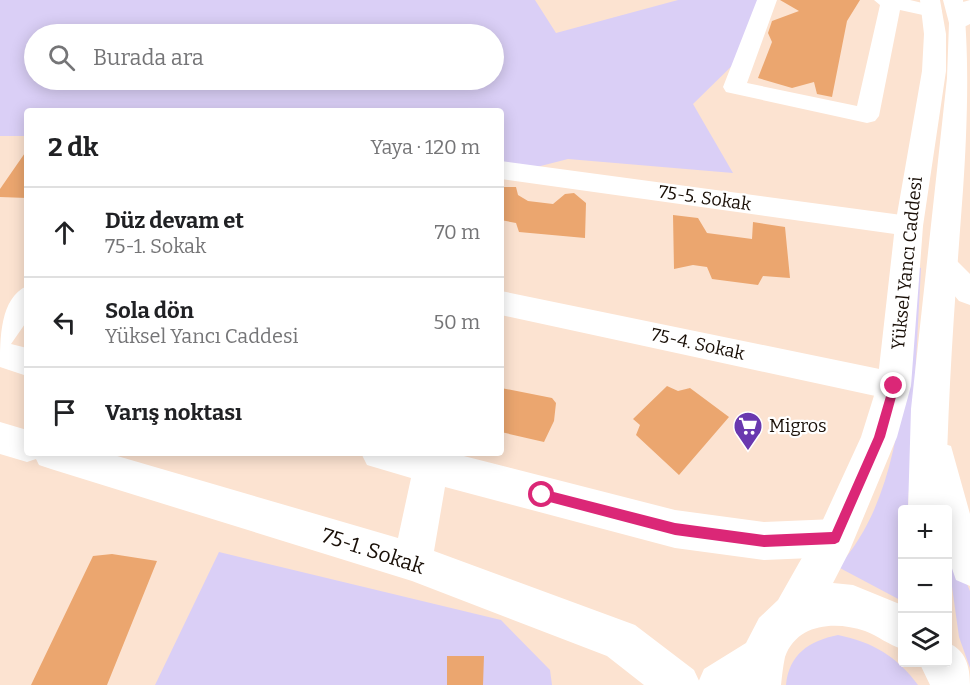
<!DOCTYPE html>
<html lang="tr">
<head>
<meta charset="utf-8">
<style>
  :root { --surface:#fff; --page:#f2f2f2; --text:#202124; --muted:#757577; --line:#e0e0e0 }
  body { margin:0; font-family:Bitter,serif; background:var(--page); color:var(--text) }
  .controls { position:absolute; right:18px; bottom:18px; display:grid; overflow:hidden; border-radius:6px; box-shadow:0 3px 15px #0003 }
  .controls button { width:54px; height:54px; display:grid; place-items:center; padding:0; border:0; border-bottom:2px solid var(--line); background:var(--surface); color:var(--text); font:30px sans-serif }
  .stop { position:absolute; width:18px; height:18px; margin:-14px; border:4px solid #db2777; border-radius:50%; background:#fff }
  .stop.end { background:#db2777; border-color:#fff; box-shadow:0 2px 6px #0008 }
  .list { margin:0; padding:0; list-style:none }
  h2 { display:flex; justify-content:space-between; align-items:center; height:78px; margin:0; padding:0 24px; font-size:26px }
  h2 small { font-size:20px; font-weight:400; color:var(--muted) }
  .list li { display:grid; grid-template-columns:39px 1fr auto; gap:18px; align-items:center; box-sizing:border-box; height:90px; padding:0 24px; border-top:2px solid var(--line) }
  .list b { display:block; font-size:22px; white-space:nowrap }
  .list p { margin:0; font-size:20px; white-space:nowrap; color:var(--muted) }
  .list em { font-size:20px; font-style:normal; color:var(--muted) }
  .icon { flex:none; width:33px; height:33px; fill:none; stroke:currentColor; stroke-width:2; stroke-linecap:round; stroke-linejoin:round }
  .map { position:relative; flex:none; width:970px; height:685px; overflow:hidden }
  .search { position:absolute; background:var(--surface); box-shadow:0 3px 15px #0003; left:24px; top:24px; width:480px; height:66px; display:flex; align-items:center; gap:15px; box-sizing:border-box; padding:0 21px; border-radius:33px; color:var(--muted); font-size:22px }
  .panel { position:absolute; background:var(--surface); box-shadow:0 3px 15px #0003; left:24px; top:108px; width:480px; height:348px; border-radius:6px }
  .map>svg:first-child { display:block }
</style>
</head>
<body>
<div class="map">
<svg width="970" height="685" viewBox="0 0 970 685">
  <rect width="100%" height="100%" fill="#fce3d1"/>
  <path fill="#dacff6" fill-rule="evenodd" d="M0,0h535l21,33 122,-33h84l-21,57 -48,47 40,69 -165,-14 -43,11 -24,1v-60h-474v25h-27zM34,34h460v46h-460z
    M913,265l8,3 -13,241 -6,1v91l-64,-34c70,-79 66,-202 75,-302z
    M219,552l282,68 49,50 2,15h-397z
    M948,558h8l14,33v77l-11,-31z
    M838,635c34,7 59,21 80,50h-132c3,-31 23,-44 52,-50z"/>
  <path fill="#eba66f" d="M780,0h80l-13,21 -15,76 -15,-3 -3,-12 -22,6 -34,-10 14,-36 -4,-9 4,-12 27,-10z
    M27,150v48l-27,-1v-8z
    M501,187h15l2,8 10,6 25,3 12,-10 9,-1 12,10 -1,35 -66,-6 -3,-9 -15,-3z
    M673,215l25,3 9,15 45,6 1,-17 32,5 5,51 -27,-2 -5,9 -46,-6 -5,-12 -14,-2 -19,4z
    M667,386l11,5 12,-3 39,29 -50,58 -43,-40 4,-10 -7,-6z
    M501,388l51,10 4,5 -2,18 -10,21 -43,-10z
    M112,554l45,7 -50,124h-76l62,-129z
    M447,656h37l-1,29h-36z"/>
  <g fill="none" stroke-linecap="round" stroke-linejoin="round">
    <path fill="#fff" fill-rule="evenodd" d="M757,0h20l-30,83 110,23 23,-101 -6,-5h36l29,7 3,4 -3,4 -7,2 -32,-7 -21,106 -4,5 -8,2 -141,-31 -3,-5z
      M970,0v24l-10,5 -7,-2 -3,-4 13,-21z
      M501,161l408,55 10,3 4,7 -4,7 -10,3 -408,-57z
      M942,253l10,3 18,18v31l-11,-4 -31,-37 4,-8z
      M27,286v35l-16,23 16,4v28l-27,-9c0,-29 0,-69 27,-81z
      M501,291l393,81 12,4 4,10 -4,10 -12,4 -393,-85z
      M0,422l27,8v23h80l291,85 13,-60 -44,-13 -6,-12h91l223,57 89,12 71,-3 13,6 6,13 -6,13 -13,6 -71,3 -89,-12 -230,-61 -11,64 201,74 59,45 7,15h-57l-37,-29 -195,-75 -361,-112 -12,-4 -3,-6 -9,3 -27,-8z
      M938,442l13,4 19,68v72l-14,-6 -8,-23v-47h-17c-6,-20 -14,-45 -6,-64z"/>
    <path fill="#fff" fill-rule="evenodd" d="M920,0h20l6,34v37l-23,155 -12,160 -14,51 -48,115 -16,31 20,2 49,20v44c-13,-4 -24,-13 -37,-18 -29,-10 -68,-8 -80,26 -2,9 -3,19 -4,28h-84l7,-16 42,-26 13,-25 19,-18 43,-76 40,-87 16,-51 18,-160 27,-155 2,-37z
      M943,0h20c7,53 4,135 0,190 -8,107 -16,213 -17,320h-38l3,-101 36,-331 2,-55z
      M948,643c18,7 22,24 22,42h-40l-11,-23h29z"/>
  </g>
  <path fill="#db2777" d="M894,381l5,5 -14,51 -46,105 -4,2 -71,3 -89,-12 -133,-35 -5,-5 5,-6 133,34 89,12 68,-3 42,-95 15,-51z"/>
  <defs>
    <g id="supermarket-pin" transform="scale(1.5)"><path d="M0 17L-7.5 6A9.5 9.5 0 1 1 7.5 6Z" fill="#6938af" stroke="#fff"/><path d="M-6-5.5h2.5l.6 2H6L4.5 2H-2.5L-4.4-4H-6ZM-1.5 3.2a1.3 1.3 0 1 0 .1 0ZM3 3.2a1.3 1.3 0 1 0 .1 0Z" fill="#fff"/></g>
  </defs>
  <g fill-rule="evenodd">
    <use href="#supermarket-pin" x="748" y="426"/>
  </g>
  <g text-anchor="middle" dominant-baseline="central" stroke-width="4.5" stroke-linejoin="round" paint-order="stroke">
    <g font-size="18" fill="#190f07" stroke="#fff">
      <text transform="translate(705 198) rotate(8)">75-5. Sokak</text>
      <text transform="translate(907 263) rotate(-84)">Yüksel Yancı Caddesi</text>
      <text transform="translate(698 344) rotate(12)">75-4. Sokak</text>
    </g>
    <g font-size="18" fill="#190f07" stroke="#fff" text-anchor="start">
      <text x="769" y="426">Migros</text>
    </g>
    <g font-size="21" fill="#190f07" stroke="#fff">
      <text transform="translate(373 551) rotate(18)">75-1. Sokak</text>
    </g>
  </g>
</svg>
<div class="controls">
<button>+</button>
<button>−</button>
<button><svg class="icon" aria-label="layers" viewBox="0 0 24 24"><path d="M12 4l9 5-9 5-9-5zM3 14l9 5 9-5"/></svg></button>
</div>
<div class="stop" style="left:542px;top:495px"></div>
<div class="stop end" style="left:894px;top:386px"></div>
<div class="search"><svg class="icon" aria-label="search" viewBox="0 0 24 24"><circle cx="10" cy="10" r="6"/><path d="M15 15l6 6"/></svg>Burada ara</div>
<section class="panel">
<h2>2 dk<small>Yaya · 120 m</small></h2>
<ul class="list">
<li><svg class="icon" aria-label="ahead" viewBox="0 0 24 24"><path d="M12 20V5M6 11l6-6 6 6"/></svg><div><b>Düz devam et</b><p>75-1. Sokak</p></div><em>70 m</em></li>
<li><svg class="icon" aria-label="left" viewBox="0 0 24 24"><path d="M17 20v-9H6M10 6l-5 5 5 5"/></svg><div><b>Sola dön</b><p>Yüksel Yancı Caddesi</p></div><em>50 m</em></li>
<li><svg class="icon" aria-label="arrive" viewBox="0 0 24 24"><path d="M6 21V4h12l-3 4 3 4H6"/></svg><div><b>Varış noktası</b></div></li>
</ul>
</section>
</div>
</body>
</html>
